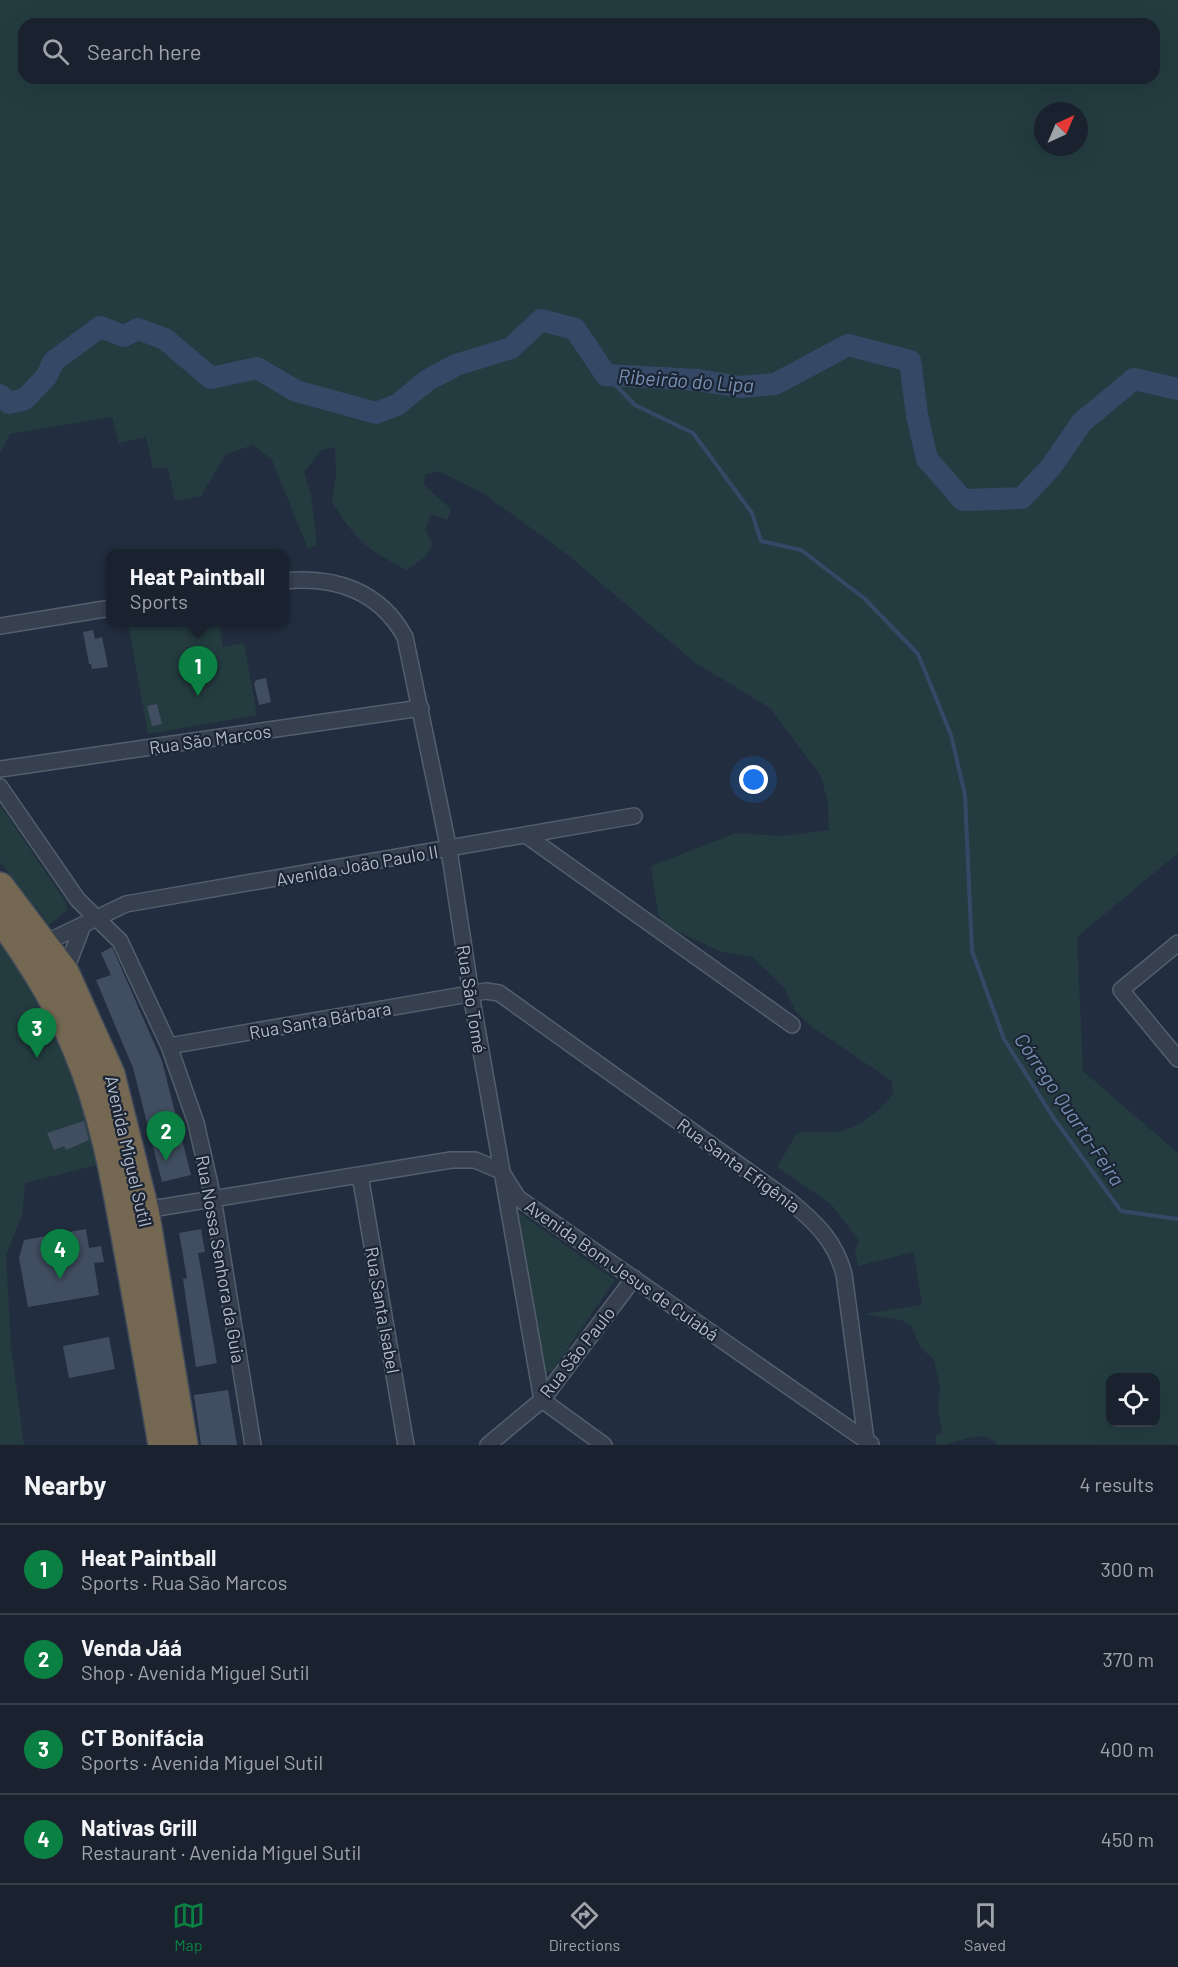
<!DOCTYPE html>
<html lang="en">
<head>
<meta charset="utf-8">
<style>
  :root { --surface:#1a222f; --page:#232a37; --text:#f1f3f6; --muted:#9fa4aa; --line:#383f4b; --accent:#0b8043 }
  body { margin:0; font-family:Barlow,sans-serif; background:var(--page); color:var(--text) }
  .controls { position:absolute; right:18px; bottom:18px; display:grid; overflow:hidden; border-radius:12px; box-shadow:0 6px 24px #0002 }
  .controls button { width:54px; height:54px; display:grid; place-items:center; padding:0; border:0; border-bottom:2px solid var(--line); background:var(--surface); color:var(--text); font:30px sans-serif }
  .compass { position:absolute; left:1034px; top:102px; width:54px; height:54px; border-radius:50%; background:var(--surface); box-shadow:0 6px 24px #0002; rotate:44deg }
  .you { position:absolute; left:754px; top:780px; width:21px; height:21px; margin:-15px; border:4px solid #fff; border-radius:50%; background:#1a73e8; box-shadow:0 0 0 9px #1a73e833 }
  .badge { display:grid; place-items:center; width:39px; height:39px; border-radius:50%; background:var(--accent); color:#fff; font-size:20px; font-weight:700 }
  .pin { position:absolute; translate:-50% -50px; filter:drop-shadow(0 2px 3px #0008) }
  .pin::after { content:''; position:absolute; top:32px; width:21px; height:18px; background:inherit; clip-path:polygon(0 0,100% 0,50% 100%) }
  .popup { position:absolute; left:106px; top:549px; width:183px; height:78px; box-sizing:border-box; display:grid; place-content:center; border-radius:12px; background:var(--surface); filter:drop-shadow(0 2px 4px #0005); font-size:20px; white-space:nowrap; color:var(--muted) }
  .popup b { font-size:22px; color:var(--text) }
  .popup::after { content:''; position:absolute; left:50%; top:100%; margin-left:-12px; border:12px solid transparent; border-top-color:var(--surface) }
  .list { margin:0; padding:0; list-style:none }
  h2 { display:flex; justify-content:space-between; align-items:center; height:78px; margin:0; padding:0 24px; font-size:26px }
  h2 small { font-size:20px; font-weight:400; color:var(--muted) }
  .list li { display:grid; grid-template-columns:39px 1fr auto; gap:18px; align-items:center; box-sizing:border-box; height:90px; padding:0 24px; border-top:2px solid var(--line) }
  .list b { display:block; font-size:22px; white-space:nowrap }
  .list p { margin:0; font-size:20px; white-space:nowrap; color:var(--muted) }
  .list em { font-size:20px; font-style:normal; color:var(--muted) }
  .icon { flex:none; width:33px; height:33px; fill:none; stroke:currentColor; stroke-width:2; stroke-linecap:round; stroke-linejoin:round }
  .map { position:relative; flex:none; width:1178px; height:1445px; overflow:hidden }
  .search { position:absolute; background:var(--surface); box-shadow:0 6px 24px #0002; left:18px; right:18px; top:18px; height:66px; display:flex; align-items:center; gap:15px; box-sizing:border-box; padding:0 21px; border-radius:18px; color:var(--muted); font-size:22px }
  .sheet { height:438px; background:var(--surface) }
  nav { display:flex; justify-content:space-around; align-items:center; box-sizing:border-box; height:84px; border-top:2px solid var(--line); background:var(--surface); font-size:16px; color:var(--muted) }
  nav a { display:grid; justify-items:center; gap:3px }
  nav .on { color:var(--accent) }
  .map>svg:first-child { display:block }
</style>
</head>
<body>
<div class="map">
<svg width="1178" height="1445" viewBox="0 0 1178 1445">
  <rect width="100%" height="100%" fill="#222e3f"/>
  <path fill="#243c40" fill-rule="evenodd" d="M0,0h1178v853l-101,84 6,134 95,82v292h-180c-16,-19 -41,0 -61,0l-2,-8 7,-5 -4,-22 2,-23 -6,-27 -14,-13 -8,-20 -11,-7 -37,-6 58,-9 -8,-53 -56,14 -3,-14 4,-11 -28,-37 -54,-37 20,-34c13,-2 25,0 38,-1 24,-3 45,-21 58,-39l-1,-12 -83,-56 -14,-15 -11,-23 -32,-30 -30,-5 -56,-26 -8,-12 -7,-48 85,-33 46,3 47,-6 -1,-26 -7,-28 -51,-68 -76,-46 -125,-106 -86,-63 -38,-19 -8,-3 -12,4 -1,10 27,24 -4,11 -16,-6 -6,16 8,15 -8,12 -18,13c-40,-20 -51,-30 -75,-68l4,-27 -1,-28 -14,3 -17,22 7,23 6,50 -9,4 -36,-89 -19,-15 -27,9 -25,42 -26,5 -7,-33h-15l-7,-31 -27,6 -7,-26 -102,17 -10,19zM24,24h1130v54h-1130zM1043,111h36v36h-36zM1110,1378h46v44h-46z
    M128,623h91l4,24 21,-4 13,72 -109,19z
    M0,805l66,97 1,8 -18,15 -49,-63z
    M0,930l59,91 46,142 -80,20 -3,32 -16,40 5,92 13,98h-24z
    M519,1213l96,67 -63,91 -7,1 -33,-153z"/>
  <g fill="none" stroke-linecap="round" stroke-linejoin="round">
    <path stroke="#354967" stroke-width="4" d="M606,375l29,30 58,28 59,80 9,28 40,9 63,48 54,56 33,81 14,60 7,156 32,88 49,78 68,94 57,8"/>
    <path stroke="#354967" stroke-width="22" d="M0,395l9,8 16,-4 21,-22 8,-16 46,-34 24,9 14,-7 27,10 46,39 46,-10 39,23 80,22 21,-8 31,-25 28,-15 55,-17 30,-28 34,9 31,46 92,5 43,7 34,-3 73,-39 62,16 7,54 10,44 36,41 59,-2 29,-31 31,-45 52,-43 44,10"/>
  </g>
  <path fill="#414e61" d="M93,630l2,9 7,-2 6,30 -16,2 -1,-5h-2l-6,-32z
    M266,678l5,24 -12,3 -5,-21 2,-4z
    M157,704l5,20 -10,2 -5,-20z
    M112,947l50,114 29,114 -29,7 -29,-114 -37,-88 15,-5 -10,-22z
    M84,1121l5,19 -23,10 -2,-4 -10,4 -7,-17z
    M86,1229l3,19 12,-2 3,16 -10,1 5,32 -71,12 -9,-49 5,-18z
    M201,1229l4,23 -7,1 19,110 -21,4 -13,-88 4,-1 -8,-45z
    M109,1337l6,32 -46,9 -6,-32z
    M228,1390l9,55h-36l-7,-50z"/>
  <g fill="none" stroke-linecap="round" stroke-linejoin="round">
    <g stroke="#545e6d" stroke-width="18">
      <path id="street" d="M285,581c50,-5 95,10 120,56l44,213 22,144 71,406 62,45
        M0,626l111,-18
        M0,769l421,-61
        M0,787l78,113 42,41 49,105 27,77 17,75 40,247
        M527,836l265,189
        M45,943l81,-39 508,-88
        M1178,943l-57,47 57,69
        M65,972l18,-47
        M169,1046l317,-55 13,2 292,209c26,22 44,39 53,72l22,166
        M360,1175l46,270
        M145,1210l306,-50h24l26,11 17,27 353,246
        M488,1445l54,-45 92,-122"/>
    </g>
    <g stroke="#414b5a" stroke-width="30">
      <path id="highway" d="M0,886l65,86 46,102 34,136 39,235
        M0,918c30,41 57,84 76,130 27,63 39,132 51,199 12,66 24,132 35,198"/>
    </g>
    <use href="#street" stroke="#36404f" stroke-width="15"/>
    <use href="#highway" stroke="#756853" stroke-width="27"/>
  </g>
  <g text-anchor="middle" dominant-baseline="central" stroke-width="4.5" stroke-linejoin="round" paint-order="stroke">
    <g font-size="18" fill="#b2bbca" stroke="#1b2534">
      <text transform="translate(210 739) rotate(-8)">Rua São Marcos</text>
      <text transform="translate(357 865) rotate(-10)">Avenida João Paulo II</text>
      <text transform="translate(472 999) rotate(81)">Rua São Tomé</text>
      <text transform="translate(320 1020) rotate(-10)">Rua Santa Bárbara</text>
      <text transform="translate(129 1151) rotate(77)">Avenida Miguel Sutil</text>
      <text transform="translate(739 1165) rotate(36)">Rua Santa Efigênia</text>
      <text transform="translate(221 1259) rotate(80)">Rua Nossa Senhora da Guia</text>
      <text transform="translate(622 1270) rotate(35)">Avenida Bom Jesus de Cuiabá</text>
      <text transform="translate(383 1310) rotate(80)">Rua Santa Isabel</text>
      <text transform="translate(577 1352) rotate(-52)">Rua São Paulo</text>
    </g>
    <g font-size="20" font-style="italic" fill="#7891b3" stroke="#1b2534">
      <text transform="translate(686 380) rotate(4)">Ribeirão do Lipa</text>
      <text transform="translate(1070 1109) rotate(56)">Córrego Quarta-Feira</text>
    </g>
  </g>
</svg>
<div class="controls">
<button><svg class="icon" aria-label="locate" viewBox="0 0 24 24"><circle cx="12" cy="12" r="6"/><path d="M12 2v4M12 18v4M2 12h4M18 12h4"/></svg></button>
</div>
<svg class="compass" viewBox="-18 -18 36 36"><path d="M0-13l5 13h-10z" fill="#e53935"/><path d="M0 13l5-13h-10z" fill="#9fa4aa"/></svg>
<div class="you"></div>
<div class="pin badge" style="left:198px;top:696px">1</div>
<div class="popup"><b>Heat Paintball</b>Sports</div>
<div class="pin badge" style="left:166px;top:1161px">2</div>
<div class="pin badge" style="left:37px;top:1058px">3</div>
<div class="pin badge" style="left:60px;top:1279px">4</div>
<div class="search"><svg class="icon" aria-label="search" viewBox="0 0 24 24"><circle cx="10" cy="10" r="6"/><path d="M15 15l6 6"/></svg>Search here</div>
</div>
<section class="sheet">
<h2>Nearby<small>4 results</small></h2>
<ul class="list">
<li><span class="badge">1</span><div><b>Heat Paintball</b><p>Sports · Rua São Marcos</p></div><em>300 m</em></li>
<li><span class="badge">2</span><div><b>Venda Jáá</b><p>Shop · Avenida Miguel Sutil</p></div><em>370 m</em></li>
<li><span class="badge">3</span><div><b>CT Bonifácia</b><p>Sports · Avenida Miguel Sutil</p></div><em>400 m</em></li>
<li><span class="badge">4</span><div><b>Nativas Grill</b><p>Restaurant · Avenida Miguel Sutil</p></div><em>450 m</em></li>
</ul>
</section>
<nav>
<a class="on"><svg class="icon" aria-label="map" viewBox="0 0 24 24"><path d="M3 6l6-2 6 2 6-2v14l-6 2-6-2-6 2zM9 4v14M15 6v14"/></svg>Map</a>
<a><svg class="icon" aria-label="directions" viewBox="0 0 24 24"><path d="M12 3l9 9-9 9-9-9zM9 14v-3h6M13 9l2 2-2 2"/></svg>Directions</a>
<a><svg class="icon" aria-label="saved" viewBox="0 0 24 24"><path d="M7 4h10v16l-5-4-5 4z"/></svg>Saved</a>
</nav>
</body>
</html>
